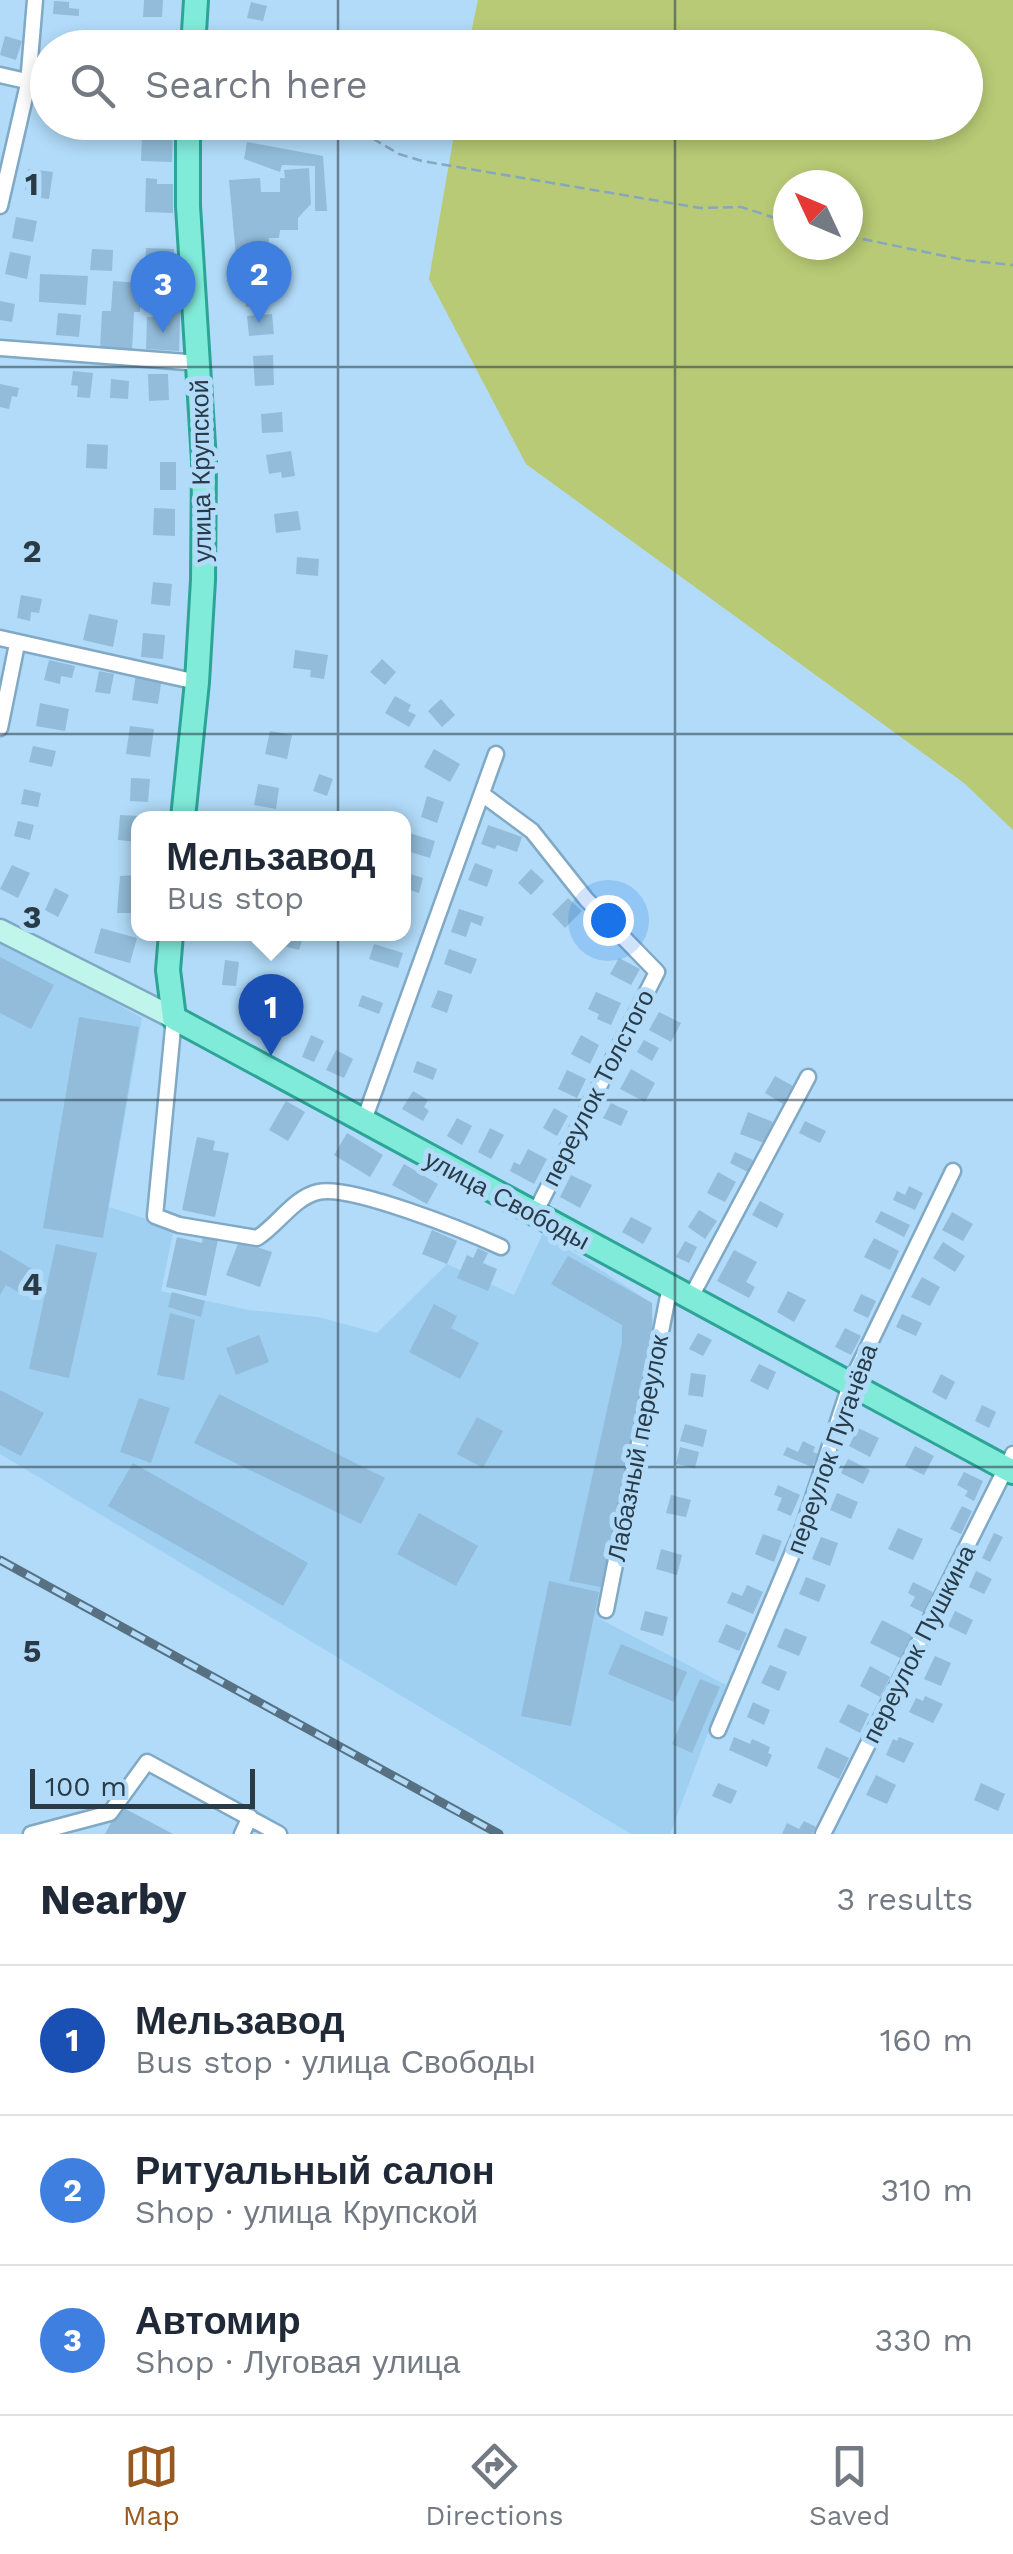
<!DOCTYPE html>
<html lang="en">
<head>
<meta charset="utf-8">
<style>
  :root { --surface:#fff; --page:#f2f2f3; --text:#1f2937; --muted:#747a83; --line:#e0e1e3; --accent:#985920 }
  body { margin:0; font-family:"Work Sans",sans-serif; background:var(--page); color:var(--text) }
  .compass { position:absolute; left:773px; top:170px; width:90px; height:90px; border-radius:50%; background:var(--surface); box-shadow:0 5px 15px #0003; rotate:314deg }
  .scale { position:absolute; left:30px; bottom:25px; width:225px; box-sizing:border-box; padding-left:10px; border:5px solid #2a3b47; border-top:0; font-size:28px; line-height:35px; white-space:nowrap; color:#2a3b47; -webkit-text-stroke:8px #b1dbf9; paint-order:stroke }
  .you { position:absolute; left:608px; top:920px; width:35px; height:35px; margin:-25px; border:8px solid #fff; border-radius:50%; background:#1a73e8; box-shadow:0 0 0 15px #1a73e833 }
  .badge { display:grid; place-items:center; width:65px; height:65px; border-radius:50%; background:var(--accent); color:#fff; font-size:32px; font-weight:700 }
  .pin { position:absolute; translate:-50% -82px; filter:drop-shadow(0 2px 5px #0008) }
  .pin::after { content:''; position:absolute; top:52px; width:35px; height:30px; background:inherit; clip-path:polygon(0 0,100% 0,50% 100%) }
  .popup { position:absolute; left:131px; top:811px; width:280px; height:130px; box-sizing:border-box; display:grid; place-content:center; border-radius:20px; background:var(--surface); filter:drop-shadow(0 2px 8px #0005); font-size:32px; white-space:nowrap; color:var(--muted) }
  .popup b { font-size:38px; color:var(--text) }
  .popup::after { content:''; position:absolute; left:50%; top:100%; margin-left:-20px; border:20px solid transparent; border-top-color:var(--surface) }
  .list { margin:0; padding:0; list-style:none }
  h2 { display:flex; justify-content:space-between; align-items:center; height:130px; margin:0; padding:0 40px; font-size:42px }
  h2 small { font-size:32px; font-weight:400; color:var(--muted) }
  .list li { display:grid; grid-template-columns:65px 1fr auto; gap:30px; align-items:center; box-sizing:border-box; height:150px; padding:0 40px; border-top:2px solid var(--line) }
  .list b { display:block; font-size:38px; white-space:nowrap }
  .list p { margin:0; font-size:32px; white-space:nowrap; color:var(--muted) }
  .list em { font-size:32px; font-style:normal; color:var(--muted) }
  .icon { flex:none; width:55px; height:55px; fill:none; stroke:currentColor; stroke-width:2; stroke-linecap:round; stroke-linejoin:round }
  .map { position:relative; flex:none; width:1013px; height:1834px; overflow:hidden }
  .search { position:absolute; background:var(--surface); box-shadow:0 5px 15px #0003; left:30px; right:30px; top:30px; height:110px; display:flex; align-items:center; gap:25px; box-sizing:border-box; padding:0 35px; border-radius:55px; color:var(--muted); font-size:38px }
  .sheet { height:580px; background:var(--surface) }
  nav { display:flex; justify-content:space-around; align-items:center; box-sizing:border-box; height:140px; border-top:2px solid var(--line); background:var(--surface); font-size:28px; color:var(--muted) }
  nav a { display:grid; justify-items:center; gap:5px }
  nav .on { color:var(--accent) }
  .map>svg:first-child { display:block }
</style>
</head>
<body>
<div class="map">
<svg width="1013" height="1834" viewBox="0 0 1013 1834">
  <rect width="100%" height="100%" fill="#b1dbf9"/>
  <path fill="#9fd0f2" d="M0,938l142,80 -33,189 65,21 -13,63 88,19 69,7 59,16 70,-69 67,31 29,-62 109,70 2,46 -54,270 126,66 -56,149h-39l-631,-380z"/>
  <path fill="#b8ca75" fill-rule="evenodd" d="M478,0h535v830l-49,-47 -438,-319 -97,-185 27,-156 510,-1v-74l-498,-1zM788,185h60v60h-60z"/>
  <path fill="#92bcd9" d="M144,0h19l-1,17h-19z
    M54,1l15,1v6l10,1v7l-26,-2z
    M251,2l16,4 -4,15 -16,-3z
    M5,36l17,5 -6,19 -16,-5z
    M143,122h30l-1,40 -31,-1 1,-24h6l1,-6h-6z
    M247,142l76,14 4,55h-12v-45l-33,-1 -2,7 -36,-13z
    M309,168l2,36 -13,14v12h-18l-1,8h-10v15l-33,3 -7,-76 31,-2 1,14h19v-14h5l-1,-8z
    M28,169l25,3 -4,27 -18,-2 1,-6 -7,-1z
    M146,178l11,1v5h16v29l-28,-1z
    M16,217l21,4 -4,21 -21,-4z
    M146,248l28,1v16l-29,-2z
    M92,249l21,1 -1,21 -22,-1z
    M10,252l21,4 -4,23 -22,-5z
    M40,274l48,2 -2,29 -47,-3z
    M264,278l2,28 -20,1 -2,-28z
    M113,281l28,2 -1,29h-6l-2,38 -32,-1 2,-38h9z
    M154,291l27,1 -2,59 -33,-2 1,-32h6z
    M0,301l15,3 -3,18 -12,-2z
    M58,313l23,2 -2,22 -23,-2z
    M272,314l2,20 -25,2 -2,-20z
    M273,355l1,30 -19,1 -2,-30z
    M73,371l20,2 -3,25 -13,-1 1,-11 -7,-1z
    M148,374h20l1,26 -20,1z
    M111,379l18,2 -1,18 -18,-1z
    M0,384l19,4 -2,9 -5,-1 -3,13 -9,-2z
    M282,412l1,20 -21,1 -1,-19z
    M87,444l21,1 -1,24 -21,-1z
    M291,451l4,25 -13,2 -1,-6 -12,2 -3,-19z
    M160,462h16v28h-16z
    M154,508l21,1v27l-22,-1z
    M298,511l3,19 -25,3 -2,-19z
    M297,557l22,2 -1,17 -22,-2z
    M153,582l19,2 -2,22 -19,-2z
    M21,595l21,4 -3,14 -8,-1 -1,9 -13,-3z
    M89,614l29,6 -5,27 -30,-7z
    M143,633l22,2 -2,24 -22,-2z
    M295,650l33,5 -4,24 -14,-2 1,-7 -18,-2z
    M382,659l14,13 -11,13 -15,-13z
    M49,660l26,6 -3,12 -11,-2 -1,8 -16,-4z
    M99,671l15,3 -4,20 -15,-2z
    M136,674l26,3 -4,27 -26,-4z
    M395,696l16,9 -3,6 8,4 -7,12 -24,-14z
    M441,699l14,16 -13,12 -14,-16z
    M40,703l29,6 -4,22 -29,-5z
    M130,726l24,3 -4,28 -24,-3z
    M270,731l22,4 -5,24 -22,-5z
    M33,746l23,5 -4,16 -23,-5z
    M434,749l26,15 -10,18 -26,-15z
    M319,774l14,5 -6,17 -14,-5z
    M131,778l19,1 -2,23 -18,-1z
    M258,784l21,4 -3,21 -22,-4z
    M24,789l17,4 -3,14 -17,-3z
    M427,796l17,6 -7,21 -16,-6z
    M120,815l18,1v26l-20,-2z
    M18,821l16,4 -4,15 -16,-4z
    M488,825l34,12 -5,15 -20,-7 -2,4 -14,-5z
    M406,832l29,9 -5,17 -26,-8z
    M475,863l18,7 -6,17 -19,-7z
    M12,865l18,8 -12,25 -18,-9z
    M531,869l13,12 -13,14 -13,-12z
    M404,872l19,6 -4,15 -15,-5z
    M138,875v38h-21l3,-37z
    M55,888l14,7 -11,22 -13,-7z
    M568,898l14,13 -17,17 -13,-14z
    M459,909l25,8 -3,9 -10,-4 -5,15 -15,-5z
    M101,928l36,10 -7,25 -36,-10z
    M283,934h21l-5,16 -19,-5z
    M374,944l29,9 -5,15 -29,-9z
    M449,949l28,10 -6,15 -27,-10z
    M0,957l54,28 -23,44 -31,-16z
    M619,958l21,11 -9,16 -21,-11z
    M225,960l14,2 -3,24 -14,-1z
    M438,990l15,5 -6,18 -16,-6z
    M596,992l25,11 -10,22 -14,-6 2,-5 -11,-5z
    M362,995l21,8 -4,11 -21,-8z
    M256,1004l22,8 -5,16 -22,-8z
    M659,1012l22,11 -10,19 -22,-12z
    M79,1017l60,10 -36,211 -60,-10z
    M311,1035l13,6 -10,21 -12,-5z
    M581,1035l18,10 -9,19 -19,-10z
    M644,1040l15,8 -7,13 -15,-9z
    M336,1050l17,9 -9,19 -18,-8z
    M417,1061l20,8 -4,11 -20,-8z
    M631,1069l24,14 -10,19 -25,-13z
    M567,1070l19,9 -9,19 -19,-9z
    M775,1076l18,10 -10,18 -18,-11z
    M413,1091l15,9 -4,7 5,4 -6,10 -21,-12z
    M286,1101l19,11 -17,29 -19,-11z
    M611,1103l17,8 -7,15 -18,-8z
    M554,1108l14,8 -11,20 -14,-8z
    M748,1112l25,10 -9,21 -24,-9z
    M457,1118l15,8 -10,19 -15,-9z
    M805,1121l21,10 -6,12 -21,-10z
    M490,1128l14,7 -13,24 -13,-7z
    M347,1133l36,22 -13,22 -36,-22z
    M197,1137l18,4 -2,9 16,3 -14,64 -33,-7z
    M528,1149l19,10 -13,25 -24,-13 4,-9 6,3z
    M735,1152l18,8 -5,12 -18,-9z
    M404,1164l34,20 -11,20 -35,-19z
    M718,1172l18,10 -11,20 -18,-9z
    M571,1175l21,10 -12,23 -20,-11z
    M909,1186l14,7 -8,17 -22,-10 4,-9 8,4z
    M760,1201l24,13 -7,14 -25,-13z
    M699,1210l18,11 -12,18 -17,-12z
    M881,1211l29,14 -6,12 -29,-15z
    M952,1212l21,12 -10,17 -21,-11z
    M631,1217l21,11 -9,16 -21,-12z
    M432,1230l25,11 -10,23 -25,-10z
    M177,1237l25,6 1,-6 15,3 -12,56 -40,-9z
    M874,1238l25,13 -9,19 -26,-13z
    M239,1241l33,11 -12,35 -34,-12z
    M685,1241l12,6 -8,16 -13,-6z
    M943,1242l22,14 -10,16 -22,-14z
    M56,1244l41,9 -28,125 -40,-9z
    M478,1248l10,5 -5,10 14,6 -9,22 -31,-13 10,-23 6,3z
    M0,1250l32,19 -14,23 -12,-7 -6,10z
    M734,1250l23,12 -11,20 9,5 -6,11 -32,-17z
    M568,1256l84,47v47l-51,237 -32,-6 53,-239v-17l-71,-41z
    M922,1277l18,10 -10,19 -19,-9z
    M788,1291l18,9 -12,22 -17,-10z
    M172,1292l33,9 -4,16 -33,-10z
    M861,1294l15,7 -8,17 -15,-7z
    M434,1304l23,12 -6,12 28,15 -19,36 -51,-27z
    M170,1313l25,7 -11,60 -27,-5z
    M902,1314l20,9 -6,13 -20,-9z
    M845,1328l16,8 -10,19 -16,-8z
    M698,1333l14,7 -9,16 -14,-7z
    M259,1335l10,27 -33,13 -10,-27z
    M759,1364l17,8 -8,18 -18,-9z
    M691,1373l15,2 -3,22 -15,-2z
    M941,1374l14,8 -9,18 -14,-8z
    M0,1390l44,23 -23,43 -21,-11z
    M219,1394l166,84 -24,46 -167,-81z
    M139,1398l31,10 -19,55 -31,-11z
    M982,1405l14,7 -7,16 -14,-7z
    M477,1417l26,14 -20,37 -26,-14z
    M685,1424l22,6 -4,17 -23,-6z
    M858,1428l21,10 -9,19 -21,-11z
    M803,1441l12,6 -2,5 5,2 -6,13 -29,-12 4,-8 11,5z
    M915,1446l19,10 -10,19 -19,-9z
    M680,1447l19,5 -4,16 -19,-4z
    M848,1459l22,11 -7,14 -22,-11z
    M133,1463l175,100 -25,43 -175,-100z
    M964,1472l19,9 -9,20 -9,-5 3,-5 -11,-6z
    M778,1485l22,10 -9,21 -14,-6 5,-12 -8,-3z
    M837,1493l21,9 -7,17 -21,-9z
    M671,1495l20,5 -5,17 -20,-4z
    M962,1506l10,5 -11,23 -11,-5z
    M419,1513l59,33 -22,40 -59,-32z
    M898,1528l25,11 -10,21 -25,-11z
    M994,1533l9,4 -13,25 -8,-4z
    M763,1534l19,7 -8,21 -19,-8z
    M821,1537l17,6 -8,23 -18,-7z
    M661,1549l21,6 -5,20 -21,-6z
    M976,1571l16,8 -8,15 -15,-7z
    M806,1577l20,8 -7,17 -20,-8z
    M549,1581l50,11 -28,134 -50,-10z
    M913,1582l20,10 -9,21 -14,-7 5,-9 -7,-4z
    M747,1585l16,7 -10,22 -26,-11 5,-11 10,4z
    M645,1611l23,6 -5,19 -23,-6z
    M955,1611l18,9 -7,15 -18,-9z
    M882,1620l31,16 -11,23 -32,-16z
    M726,1624l21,9 -8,18 -21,-9z
    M785,1628l22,9 -8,19 -22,-9z
    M621,1644l66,28 -13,30 -66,-28z
    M935,1656l16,7 -10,23 -17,-7z
    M770,1665l17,7 -8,19 -18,-8z
    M870,1666l20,11 -10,20 -20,-11z
    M700,1679l20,8 -28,66 -20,-9z
    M925,1696l18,8 -10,19 -24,-11 7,-14 7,3z
    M753,1702l17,8 -6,15 -17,-8z
    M848,1704l21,10 -9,19 -21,-11z
    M734,1737l16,7 2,-5 18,8 -2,6 4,2 -5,12 -38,-17z
    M899,1737l15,6 -10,20 -18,-8 7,-16 4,2z
    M826,1747l23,11 -10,21 -22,-11z
    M876,1775l20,10 -9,19 -21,-9z
    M718,1783l19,8 -6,13 -19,-8z
    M981,1783l24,11 -7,17 -24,-11z
    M120,1806l53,28h-68z
    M804,1821l12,6 -4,7h-30l5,-11 12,6z"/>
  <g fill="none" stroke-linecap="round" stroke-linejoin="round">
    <g stroke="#80a9c5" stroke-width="19">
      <path id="street" d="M0,75l48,11
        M0,206l28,-122 7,-84
        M0,348l200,15
        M0,638l197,44
        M0,728l17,-84
        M482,794l50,37 54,68 71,73 -123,243
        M174,1018l-19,198 24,9 78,13c21,-13 36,-40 61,-46 32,-8 150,40 183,55
        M363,1123l133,-369
        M691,1297l117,-220
        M606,1610l64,-324
        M718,1730l85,-202 48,-146 102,-211
        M31,1834l79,-21 37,-51 132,72
        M242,1834l8,-17
        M823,1834l190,-380"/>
    </g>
    <g stroke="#80a9c5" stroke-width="25">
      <path id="secondary" d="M0,930l174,88"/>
    </g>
    <g stroke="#2ca496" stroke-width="28">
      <path id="primary" d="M193,48l3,-48
        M183,818l14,-136 6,-102 1,-119 -16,-255v-84
        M171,934l-3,36 6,48 839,454"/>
    </g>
    <path stroke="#85a7bf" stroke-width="2.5" stroke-dasharray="10 5" stroke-linecap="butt" d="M209,132l44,3 91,-5 21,4 34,20 23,7 278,47 41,-1 47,15
      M848,236l116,24 49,5"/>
    <use href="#street" stroke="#fff" stroke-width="14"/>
    <use href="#secondary" stroke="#c0f5ec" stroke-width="20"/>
    <use href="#primary" stroke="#81ebda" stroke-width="22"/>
    <g stroke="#577183" stroke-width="9">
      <path id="rail" d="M0,1560l499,274"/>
    </g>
    <use href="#rail" stroke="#b1dbf9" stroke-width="5" stroke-dasharray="15" stroke-linecap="butt"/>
  </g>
  <path fill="none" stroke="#2a3b47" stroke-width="2.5" stroke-opacity="0.55" d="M338,0v48M675,0v48M338,122v1712M675,122v1712M0,367h1013M0,734h1013M0,1100h1013M0,1467h1013"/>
  <g text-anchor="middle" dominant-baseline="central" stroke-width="10" stroke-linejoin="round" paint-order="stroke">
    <g font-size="25" fill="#2a3b47" stroke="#b1dbf9">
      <text transform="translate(201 471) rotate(-91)">улица Крупской</text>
      <text transform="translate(598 1088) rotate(-63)">переулок Толстого</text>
      <text transform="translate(507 1200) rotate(28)">улица Свободы</text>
      <text transform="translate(638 1448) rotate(-79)">Лабазный переулок</text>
      <text transform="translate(832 1449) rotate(-70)">переулок Пугачёва</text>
      <text transform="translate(919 1644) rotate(-63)">переулок Пушкина</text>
    </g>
  </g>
  <g font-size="32" text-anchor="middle" font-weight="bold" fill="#2a3b47" stroke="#b1dbf9" stroke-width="10" stroke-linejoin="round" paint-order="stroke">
    <text x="32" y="195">1</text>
    <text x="32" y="562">2</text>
    <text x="32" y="928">3</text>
    <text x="32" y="1295">4</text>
    <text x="32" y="1662">5</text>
  </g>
</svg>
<svg class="compass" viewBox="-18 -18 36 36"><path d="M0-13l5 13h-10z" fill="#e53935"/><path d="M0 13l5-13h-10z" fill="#747a83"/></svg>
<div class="scale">100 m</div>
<div class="you"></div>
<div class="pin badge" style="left:271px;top:1056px;background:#1a4fb4">1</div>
<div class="popup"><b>Мельзавод</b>Bus stop</div>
<div class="pin badge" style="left:259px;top:323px;background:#3f7fe0">2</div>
<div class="pin badge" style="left:163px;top:333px;background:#3f7fe0">3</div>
<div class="search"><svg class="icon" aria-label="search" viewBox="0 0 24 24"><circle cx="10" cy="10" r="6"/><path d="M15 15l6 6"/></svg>Search here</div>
</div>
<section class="sheet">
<h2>Nearby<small>3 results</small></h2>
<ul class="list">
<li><span class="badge" style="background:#1a4fb4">1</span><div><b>Мельзавод</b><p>Bus stop · улица Свободы</p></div><em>160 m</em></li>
<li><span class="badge" style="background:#3f7fe0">2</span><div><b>Ритуальный салон</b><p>Shop · улица Крупской</p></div><em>310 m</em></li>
<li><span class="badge" style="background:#3f7fe0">3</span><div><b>Автомир</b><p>Shop · Луговая улица</p></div><em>330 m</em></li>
</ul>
</section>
<nav>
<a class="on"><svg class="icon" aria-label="map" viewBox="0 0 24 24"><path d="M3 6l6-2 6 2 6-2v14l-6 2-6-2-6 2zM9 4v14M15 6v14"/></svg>Map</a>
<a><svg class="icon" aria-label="directions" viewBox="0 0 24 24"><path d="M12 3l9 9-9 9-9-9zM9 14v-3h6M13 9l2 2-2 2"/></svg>Directions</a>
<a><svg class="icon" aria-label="saved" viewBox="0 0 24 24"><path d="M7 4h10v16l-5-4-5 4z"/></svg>Saved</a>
</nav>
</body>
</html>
